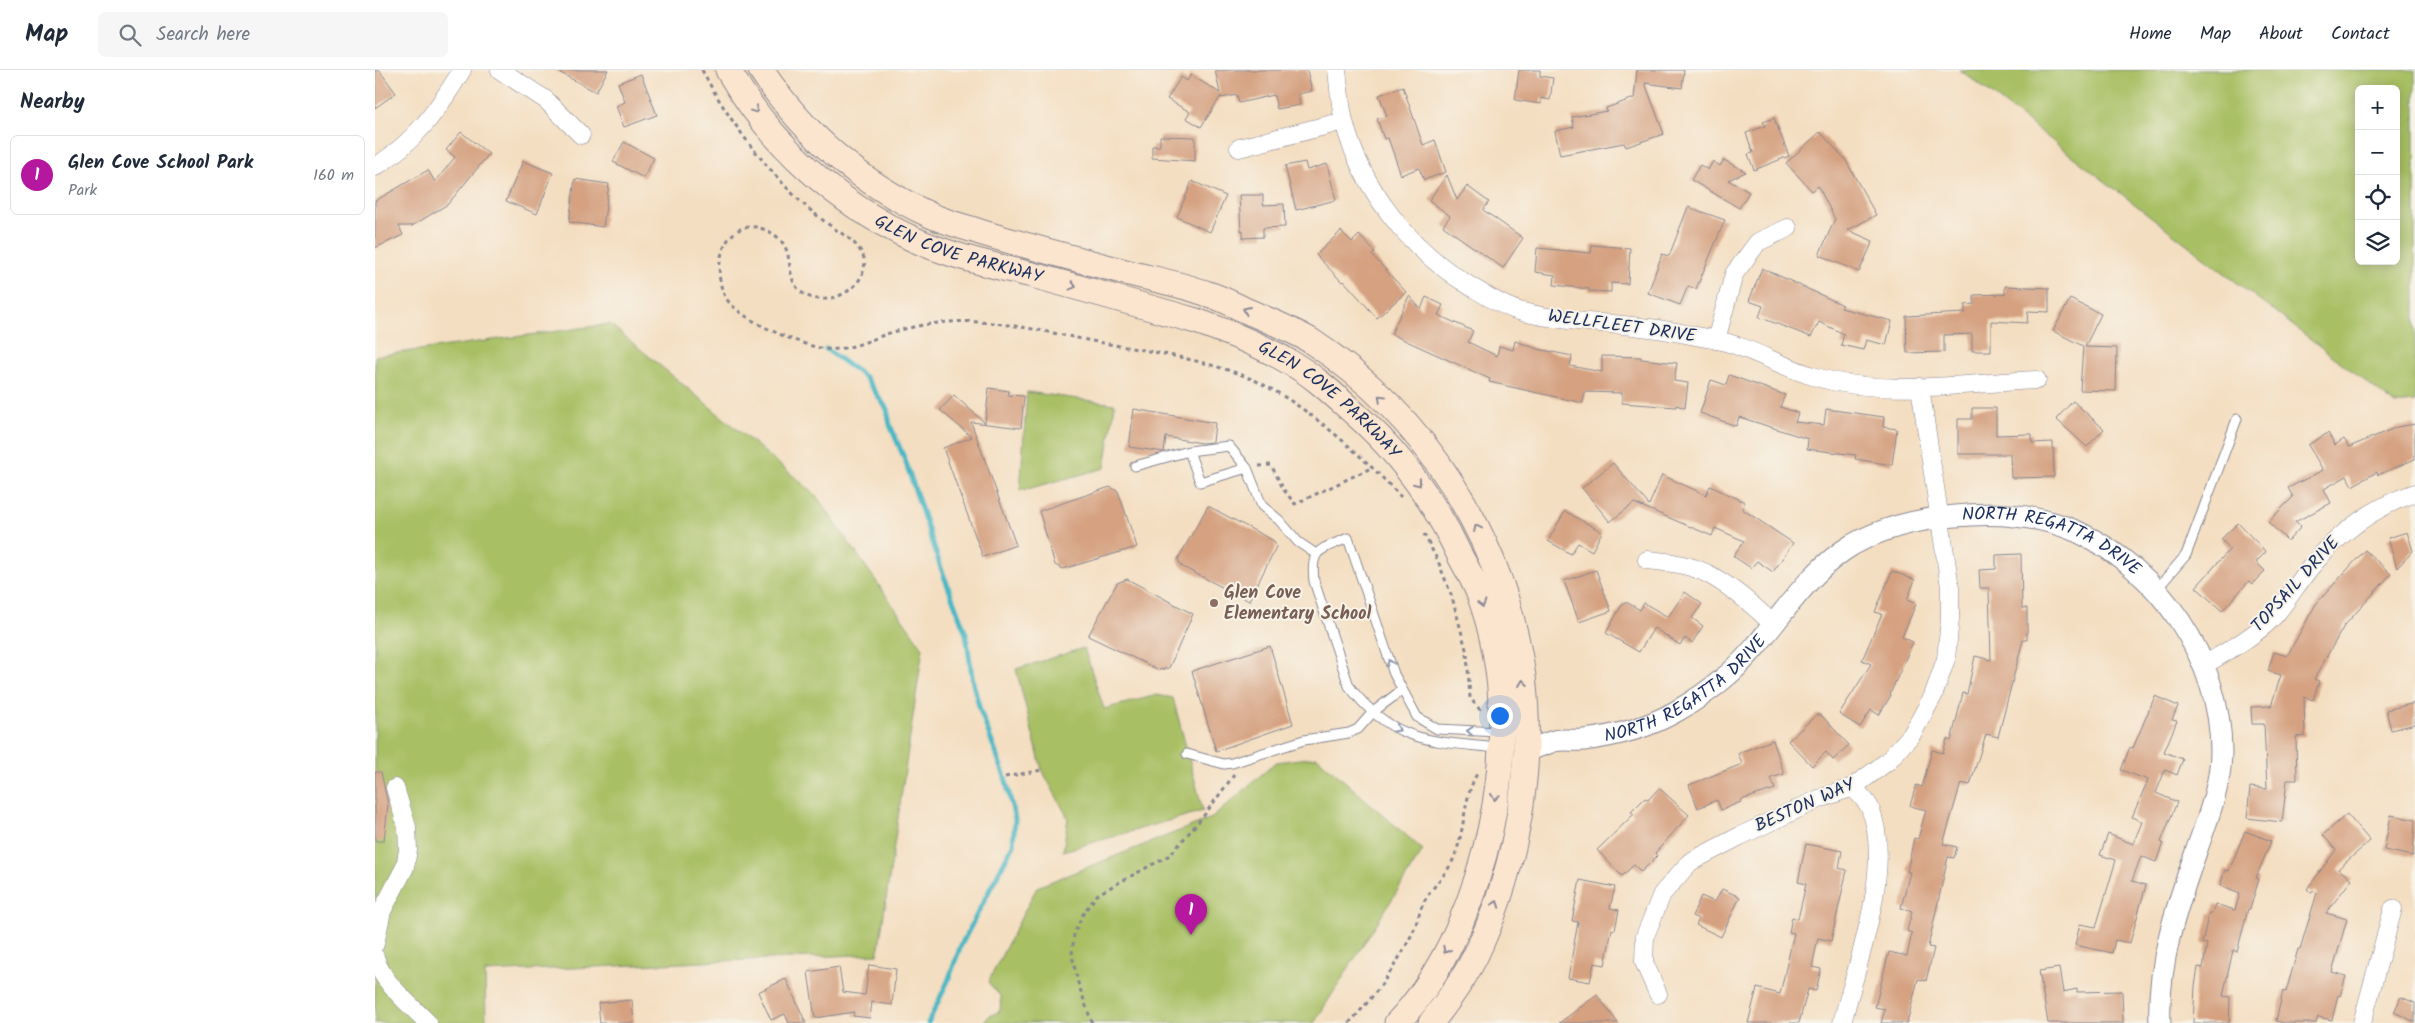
<!DOCTYPE html>
<html lang="en">
<head>
<meta charset="utf-8">
<style>
  :root { --surface:#fff; --page:#f6f6f7; --text:#1f2937; --muted:#747a83; --line:#e0e1e3; --accent:#b5179e }
  body { margin:0; font-family:Kalam,sans-serif; background:var(--page); color:var(--text) }
  .controls { position:absolute; right:15px; top:15px; display:grid; overflow:hidden; border-radius:8px; box-shadow:0 2px 12px #0003 }
  .controls button { width:45px; height:45px; display:grid; place-items:center; padding:0; border:0; border-bottom:1px solid var(--line); background:var(--surface); color:var(--text); font:25px sans-serif }
  .you { position:absolute; left:1124px; top:645px; width:18px; height:18px; margin:-12px; border:4px solid #fff; border-radius:50%; background:#1a73e8; box-shadow:0 0 0 8px #1a73e833 }
  .badge { display:grid; place-items:center; width:32px; height:32px; border-radius:50%; background:var(--accent); color:#fff; font-size:16px; font-weight:700 }
  .pin { position:absolute; translate:-50% -41px; filter:drop-shadow(0 1px 2px #0008) }
  .pin::after { content:''; position:absolute; top:26px; width:18px; height:15px; background:inherit; clip-path:polygon(0 0,100% 0,50% 100%) }
  .list { margin:0; padding:0; list-style:none }
  h2 { display:flex; justify-content:space-between; align-items:center; height:65px; margin:0; padding:0 20px; font-size:21px }
  h2 small { font-size:16px; font-weight:400; color:var(--muted) }
  .list li { display:grid; grid-template-columns:32px 1fr auto; gap:15px; align-items:center; box-sizing:border-box; height:80px; margin:0 10px 10px; padding:0 10px; border:1px solid var(--line); border-radius:8px }
  .list b { display:block; font-size:19px; white-space:nowrap }
  .list p { margin:0; font-size:16px; white-space:nowrap; color:var(--muted) }
  .list em { font-size:16px; font-style:normal; color:var(--muted) }
  .icon { flex:none; width:28px; height:28px; fill:none; stroke:currentColor; stroke-width:2; stroke-linecap:round; stroke-linejoin:round }
  .map { position:relative; flex:none; width:2040px; height:953px; overflow:hidden }
  header { display:flex; align-items:center; gap:30px; box-sizing:border-box; height:70px; padding:0 25px; background:var(--surface); border-bottom:1px solid var(--line) }
  header strong { font-size:24px }
  nav { display:flex; gap:28px; margin-inline-start:auto; font-size:18px }
  .search { width:350px; height:45px; background:var(--page); display:flex; align-items:center; gap:12px; box-sizing:border-box; padding:0 18px; border-radius:8px; color:var(--muted); font-size:19px }
  main { display:flex }
  aside { flex:1; background:var(--surface) }
  .map>svg:first-child { display:block }
</style>
</head>
<body>
<header>
<strong>Map</strong>
<div class="search"><svg class="icon" aria-label="search" viewBox="0 0 24 24"><circle cx="10" cy="10" r="6"/><path d="M15 15l6 6"/></svg>Search here</div>
<nav><a>Home</a><a>Map</a><a>About</a><a>Contact</a></nav>
</header>
<main>
<aside>
<h2>Nearby<small></small></h2>
<ul class="list">
<li><span class="badge">1</span><div><b>Glen Cove School Park</b><p>Park</p></div><em>160 m</em></li>
</ul>
</aside>
<div class="map">
<svg width="2040" height="953" viewBox="0 0 2040 953">
  <rect width="100%" height="100%" fill="#f7f3e8"/>
  <filter id="ink" filterUnits="userSpaceOnUse"><feTurbulence type="fractalNoise" baseFrequency=".02" numOctaves="2"/><feDisplacementMap in="SourceGraphic" scale="10" xChannelSelector="R" yChannelSelector="G"/><feConvolveMatrix kernelMatrix="1 2 1 2 8 2 1 2 1" color-interpolation-filters="sRGB"/></filter>
  <filter id="wash" filterUnits="userSpaceOnUse"><feTurbulence type="fractalNoise" baseFrequency=".0096" numOctaves="4" result="noise"/><feDisplacementMap in="SourceGraphic" scale="20" xChannelSelector="R" yChannelSelector="G"/><feGaussianBlur stdDeviation="1.12" result="paint"/><feColorMatrix in="noise" values="0 0 0 0 0 0 0 0 0 0 0 0 0 0 0 0 0 1.4 0 .05"/><feComposite in="paint" operator="in"/></filter>
  <g filter="url(#wash)">
    <rect width="100%" height="100%" fill="#f4dec1"/>
    <path fill="#a8bf64" stroke="#627761" fill-rule="evenodd" d="M1585,0h455v332l-20,2zM1984,19h37v172h-37z
      M235,254l205,170 108,154 -45,306 -393,18 1,51h-111v-667z
      M652,322l88,12 -10,64 -85,23z
      M709,578l20,61 53,-14 16,3 30,113 -140,40 5,-33 -26,-48 -26,-101z
      M942,687l106,93 -109,173h-330l4,-6 12,-6 1,-14 -13,-15 49,-95 175,-69 64,-56z"/>
    <g fill="none" stroke-linecap="round" stroke-linejoin="round">
      <path stroke="#4ab7c5" stroke-width="5" d="M451,279l39,28 22,32 3,16 15,35 36,108 25,66 7,49 7,27 25,67 10,42 -2,26 -52,100 -13,36 -20,42"/>
    </g>
    <g id="blocks">
      <path fill="#d5a181" d="M0,0h4l17,23 -21,15z
        M180,0h53l-12,22z
        M840,0h92l5,21 -14,3 2,11 -23,4 -3,-14 -35,8 -2,-8 -16,3v-2l-20,31 -15,-9 4,-6 -23,-13 14,-22 6,4 4,-6 29,18z
        M1144,0h21v6l13,2 -3,22 -9,-2v6l-26,-4z
        M1262,0h47l-2,18 -37,-5 19,51 -38,13 -2,-4 -64,12 -5,-24 19,-4 -2,-10 35,-6 -1,-3 28,-10z
        M266,4l16,41 -33,12 -8,-21 9,-4 -7,-19z
        M1028,17l20,58 12,-5 11,32 -22,8 -5,-12 -18,7 -13,-37 -4,1 -7,-20 10,-3 -8,-21z
        M1399,48l15,38 -35,14 -6,-16 5,-1 -7,-20 19,-7 -2,-4z
        M86,62l28,22 -41,50 -36,22h-13l4,9 -28,13v-47l53,-31 7,12 20,-25 -9,-7z
        M1445,62l25,27 31,56 -28,15 25,11 -14,31 -40,-17 16,-36 -17,-33 -6,5 -26,-28z
        M785,66l35,1v24l-43,-3v-12h8z
        M249,72l30,16 -10,20 -31,-16z
        M1349,90l22,12 -18,8 21,12 -10,16 -48,-28 9,-15 8,5 5,-9 7,5z
        M148,91l30,12 -16,41 -31,-13z
        M930,92l2,8 20,-6 9,36 -40,10 -11,-44z
        M1072,105l10,25 10,-14 22,16 -6,8 40,28 -20,30 -60,-42 7,-10 -21,-16z
        M200,109l34,5 -6,43 -34,-5z
        M817,111l34,15 -16,36 -33,-15z
        M864,125h24v10l21,-1 1,23 -22,1v9l-20,1v-8l-2,1z
        M1313,137l37,13 -29,69 -8,-3 -8,19 -32,-12 14,-39 7,2z
        M966,161l11,11 7,-7 16,17 -3,3 34,37 -29,26 -33,-37 -2,1 -26,-27z
        M1217,175l38,3 -2,36 -17,-1v9l-22,-1v-2l-35,-4 1,-10 -20,-3 2,-24 54,5z
        M1387,198l81,37 -2,3 51,13 -6,24 -20,-5 -3,10 -22,-5 3,-11 -25,-12 -8,15 -52,-20 4,-11 -14,-5z
        M1630,216l44,2v24l-21,-1 -1,12 -36,-2v30h-19v-17l-28,1v17l-37,1 -1,-37 59,-3v-8l9,-1v-9l31,-1z
        M1034,226l12,13 5,-12 17,8 -5,10 35,16 -5,11 29,14 2,-10 14,4 2,-9 23,8 34,7 -2,10 32,6v-16l39,1v2l36,4 -3,18 14,2 -3,25 -9,-3v2l-54,-4v-10l-37,-1 -2,11 -94,-21 1,-3 -99,-45z
        M1695,229l31,15 -16,33 32,1 -1,43 -36,-1 3,-44 -30,-15z
        M1354,305l56,20 -5,12 18,6 -3,9 29,3 2,-16 58,8 -1,10 14,2 -5,36 -37,-6 1,-4 -49,-6 1,-10 -69,-22 -3,9 -36,-13 11,-33 15,5z
        M614,318l20,3 -1,4 16,1 -3,32 -50,-6 45,123 -33,12 -40,-109 29,-11 -32,-27 14,-15 31,28z
        M1698,331l31,28 -17,18 -31,-28z
        M1597,338h24v27l36,-1v9l21,-1 1,35 -43,1 -1,-24h-52v-35h14z
        M759,339l81,14 -2,19 -11,1 -36,-6 -2,15 -35,-5z
        M2040,354v35l-37,16 -1,-3 -25,14 -5,-10 -23,13 7,14 -36,19 6,5 -13,14 -20,-19 25,-25 -5,-9 35,-18 -15,-25 20,-12 7,12 9,-6 5,8 48,-20z
        M1238,393l36,42 13,-30 44,20 4,-9 35,16 -3,7 51,34 -20,29 -16,-11 -6,7 -18,-12 11,-15 -29,-13 -3,8 -78,-33 -24,19 -28,-34z
        M735,417l8,4 19,56 -74,22 -8,-4 -16,-54z
        M833,436l66,35 2,6 -27,54 -68,-35 -3,-7z
        M1190,441l37,21 -10,19 -14,-8 -7,11 -23,-13z
        M1863,453l28,29 -10,10 9,9 -13,13 -3,-3 -27,30 -26,-24 34,-38 -9,-10z
        M2032,462l6,19 -16,17 -9,-30z
        M1990,480l26,24 -47,52 -30,53 5,2 -6,19 -9,-3 1,39 -9,1 1,43h-10l-5,42 -35,-4 3,-31 17,2 -3,-65h-12l-1,-17 20,-1 10,-31 -13,-4 6,-19 13,4 29,-52z
        M1646,484l1,54h5v32h-4l-25,97 -12,-3 -16,51 -9,-2 -18,61 14,3 -3,11 -6,-1 -20,90 6,1 -8,33 -8,-2 -11,44h-26l4,-14 -10,-2 14,-55 18,4 5,-23 -5,-2 5,-20 -11,-3 9,-36h-3l7,-34 4,1 8,-29 -16,-4 6,-21 6,2 10,-37 11,3 4,-14 4,2 12,-48 4,1 8,-38 16,4 -2,-72h-9l-1,-18 17,-1v-14z
        M1221,500l15,41 -32,11 -15,-41z
        M1517,501l23,9 -8,20 9,4 -14,33 11,5 -23,52 1,1 -12,20 -8,-5 -11,17 -21,-13 32,-50 -9,-4 20,-46 -7,-2z
        M752,509l66,35 -24,54 -10,2 -71,-34 29,-53z
        M1310,522l17,12 -10,14 11,8 -11,17 -7,-5 -5,7 -26,-17 -15,24 -33,-19 17,-30h5l12,7 4,-7 24,14z
        M895,576l23,78 -77,27 -24,-80z
        M1780,626l23,10 -6,14 5,1 -13,31 19,7 -6,16 -12,-5 -9,23 21,9 -16,40 2,1 -7,19 -15,-6 -9,25 14,4 -16,58 -15,-3 -3,13 -37,-8 5,-21 16,3 20,-67 -16,-5 8,-21 25,10 9,-22 -10,-5 16,-37 -27,-10 9,-23 3,1z
        M2040,633v21l-24,6 -5,-20z
        M1441,645h5l28,30 -16,15 -7,-8 -14,14 -24,-25z
        M1398,670l11,34 -13,4 4,11 -34,11v2l-20,8 -4,-10 -19,8 -9,-23 53,-21 -4,-11z
        M0,702h6l7,33 -4,36h-9z
        M1284,718l30,27 -34,38 2,3 -16,16 -7,-7 -12,11 -25,-26 37,-36 -3,-2 14,-14 3,2z
        M1972,744l23,27 -32,28 14,10 -26,34 21,6 -15,53 14,4 -6,20 -2,-1 -6,25 -14,-3 -2,6h-31l-9,-2 7,-30 3,1 12,-43h2l17,-56 -3,-2 -3,2 -4,-4 29,-39 -13,-15z
        M2016,745l24,5 -2,36 -29,-6z
        M1870,761l26,10 -15,37 3,1 -9,30h-2l-11,43 -4,-2 -10,46 7,1 -1,26h-36l2,-37 3,-19 5,1 4,-24 -5,-1 7,-30h3l3,-9 20,6 5,-16 -20,-8 5,-16 4,1z
        M1431,774l36,7 -3,17 8,2 -16,71 -13,-3 -6,29 9,2 -5,22 -8,-2 -9,34h-51l9,-35 23,6 14,-61 -5,-1 3,-15 6,2 8,-35 -8,-2z
        M1205,810l35,7 -5,21 9,2 -4,20 -3,-1 -7,36 -11,-2 -4,19 -22,-4 10,-56 -6,-1z
        M1347,819l18,8 -19,40 -25,-12 3,-6 -7,-3 9,-20 14,6z
        M494,895l27,4 -4,36 -20,-3 -2,16 -17,-2 1,-4 -39,6 -7,-46 31,-5 4,25 22,3z
        M1684,898l4,24 14,-3v3l45,-1 1,32h-75l-9,-52z
        M411,909l20,44h-17l-4,-9 -14,6 -13,-28z
        M1222,925l21,28h-59z
        M2026,927l14,6v19l-21,-10z
        M257,930l2,23h-34l-2,-20z"/>
    </g>
  </g>
  <g filter="url(#ink)">
    <use href="#blocks" fill-opacity="0" stroke="#888690" stroke-width="1"/>
    <g fill="none" stroke-linecap="round" stroke-linejoin="round">
      <g stroke="#888690" stroke-width="11">
        <path id="service" d="M814,381l11,31 47,-14
          M760,396l54,-15 40,-5 18,22 15,38 17,14 19,22 18,12
          M1781,520l30,-35 51,-136
          M1123,678c-65,-7 -105,-4 -149,-62l-35,-105c-4,-34 7,-31 34,-43l46,136 23,43 20,12 62,3
          M812,684l37,10 8,-1 72,-23 45,-7 9,-4 15,-17 29,-22"/>
      </g>
      <g stroke="#888690" stroke-width="19">
        <path id="minor" d="M125,0l46,30 35,35
          M962,0c2,17 3,34 7,51 17,68 66,129 126,165 15,9 32,20 49,25 41,11 81,11 122,16 24,2 48,8 72,12 35,7 66,27 100,37 72,22 150,7 224,4
          M864,78l105,-27
          M0,97c41,-26 62,-56 87,-97
          M1341,270l18,-66 24,-32 30,-14
          M1272,490c21,2 42,4 61,14 23,12 46,32 65,50
          M1829,595c25,-15 52,-29 72,-51 12,-15 22,-31 34,-46 28,-34 63,-61 105,-75
          M0,874l7,-33 23,-44 3,-17 -1,-23 -12,-39
          M0,887c7,26 35,47 53,66
          M1283,924l-14,-32 1,-26 17,-42 28,-32 50,-26 79,-37 34,-12 35,-26 24,-27 21,-38 13,-37 4,-40v-32l-30,-200
          M1467,953c15,-60 52,-156 28,-215 -3,-7 -12,-15 -17,-21
          M1987,953l31,-114"/>
      </g>
      <g stroke="#888690" stroke-width="23">
        <g id="tertiary">
          <path id="s1" d="M1151,681c9,-3 19,-7 28,-10 10,-2 20,0 30,-1 32,-4 63,-12 91,-28 18,-10 38,-24 54,-38 43,-38 71,-98 123,-129 32,-18 67,-26 103,-29 41,-4 85,-1 123,16 82,38 143,128 143,219 0,34 -13,66 -24,98 -20,57 -40,113 -37,174"/>
        </g>
      </g>
      <g stroke="#888690" stroke-width="27">
        <g id="secondary">
          <path id="s2" d="M353,0c42,73 108,133 185,169 37,17 79,26 119,36 55,15 109,30 164,46 32,11 65,24 95,42 22,12 42,31 61,48 46,40 82,89 108,145 6,11 13,23 18,35 32,83 29,179 6,264 -16,59 -44,123 -87,168"/>
          <path d="M386,0c42,64 100,113 169,145 17,8 36,12 53,18 50,15 100,28 150,41 25,6 51,11 75,20 14,4 26,11 39,17 21,9 44,18 64,30 115,75 194,200 212,336 11,89 -6,187 -43,269 -12,28 -31,53 -49,77"/>
        </g>
      </g>
      <path stroke="#888690" stroke-width="3" stroke-dasharray="4 4" stroke-linecap="butt" d="M327,0c24,46 57,90 94,127 12,12 25,22 39,32 9,6 18,11 24,20 6,7 7,15 4,23 -7,23 -44,37 -63,19 -19,-18 1,-48 -37,-62 -40,-14 -53,43 -37,69 13,22 76,48 100,51 25,2 44,-10 67,-17 18,-5 38,-9 56,-10 46,-3 93,9 138,18 52,10 110,17 160,37 53,22 115,78 154,120
        M884,396l12,-1 13,25 11,14 76,-36
        M1049,464l14,27 14,36 15,56 3,45 11,13
        M630,707l37,-7
        M717,953l-14,-40 -6,-28 2,-21 10,-22 14,-18 72,-39 35,-41 29,-39
        M974,953c25,-26 46,-55 62,-87 6,-11 8,-25 14,-36 8,-14 21,-25 28,-40 13,-29 9,-61 25,-88"/>
      <use href="#service" stroke="#fff" stroke-width="9"/>
      <use href="#minor" stroke="#fff" stroke-width="18"/>
      <use href="#tertiary" stroke="#fff" stroke-width="21"/>
      <use href="#secondary" stroke="#fce5cf" stroke-width="25"/>
    </g>
    <defs><path id="oneway-chevron" d="M-2-3.5L2.5 0L-2 3.5" fill="none" stroke-width="1.6" stroke-linecap="round" stroke-linejoin="round" transform="scale(1.25)"/></defs>
    <g stroke="#8c8a96">
      <use href="#oneway-chevron" transform="translate(380 40) rotate(53)"/>
      <use href="#oneway-chevron" transform="translate(698 216) rotate(15)"/>
      <use href="#oneway-chevron" transform="translate(871 240) rotate(-156)"/>
      <use href="#oneway-chevron" transform="translate(1006 328) rotate(-136)"/>
      <use href="#oneway-chevron" transform="translate(1043 413) rotate(52)"/>
      <use href="#oneway-chevron" transform="translate(1102 458) rotate(-115)"/>
      <use href="#oneway-chevron" transform="translate(1107 534) rotate(74)"/>
      <use href="#oneway-chevron" transform="translate(1148 613) rotate(-97)"/>
      <use href="#oneway-chevron" transform="translate(1120 727) rotate(98)"/>
      <use href="#oneway-chevron" transform="translate(1121 834) rotate(-70)"/>
      <use href="#oneway-chevron" transform="translate(1071 880) rotate(118)"/>
    </g>
    <g stroke="#8d97ae">
      <use href="#oneway-chevron" transform="translate(1015 593) rotate(-109)"/>
      <use href="#oneway-chevron" transform="translate(1022 659) rotate(29)"/>
      <use href="#oneway-chevron" transform="translate(1095 661) rotate(-176)"/>
    </g>
  </g>
  <circle fill="#8d6e63" stroke="#f7f3e8" stroke-width="2" cx="839" cy="533" r="5"/>
  <g text-anchor="middle" dominant-baseline="central" stroke-width="4" stroke-linejoin="round" paint-order="stroke">
    <g font-size="18" fill="#1b2f5e" stroke="#f7f3e8">
      <text stroke="none"><textPath href="#s2" startOffset="301">GLEN COVE PARKWAY</textPath></text>
      <text transform="translate(1247 257) rotate(8)">WELLFLEET DRIVE</text>
      <text stroke="none"><textPath href="#s2" startOffset="706">GLEN COVE PARKWAY</textPath></text>
      <text stroke="none"><textPath href="#s1" startOffset="611">NORTH REGATTA DRIVE</textPath></text>
      <text transform="translate(1921 515) rotate(-48)">TOPSAIL DRIVE</text>
      <text stroke="none"><textPath href="#s1" startOffset="176">NORTH REGATTA DRIVE</textPath></text>
      <text transform="translate(1430 736) rotate(-24)">BESTON WAY</text>
    </g>
    <g font-size="18" font-weight="bold" fill="#785e54" stroke="#f7f3e8" text-anchor="start">
      <text x="849" y="523">Glen Cove<tspan x="849" dy="21">Elementary School</tspan></text>
    </g>
  </g>
</svg>
<div class="controls">
<button>+</button>
<button>−</button>
<button><svg class="icon" aria-label="locate" viewBox="0 0 24 24"><circle cx="12" cy="12" r="6"/><path d="M12 2v4M12 18v4M2 12h4M18 12h4"/></svg></button>
<button><svg class="icon" aria-label="layers" viewBox="0 0 24 24"><path d="M12 4l9 5-9 5-9-5zM3 14l9 5 9-5"/></svg></button>
</div>
<div class="you"></div>
<div class="pin badge" style="left:816px;top:865px">1</div>
</div>
</main>
</body>
</html>
